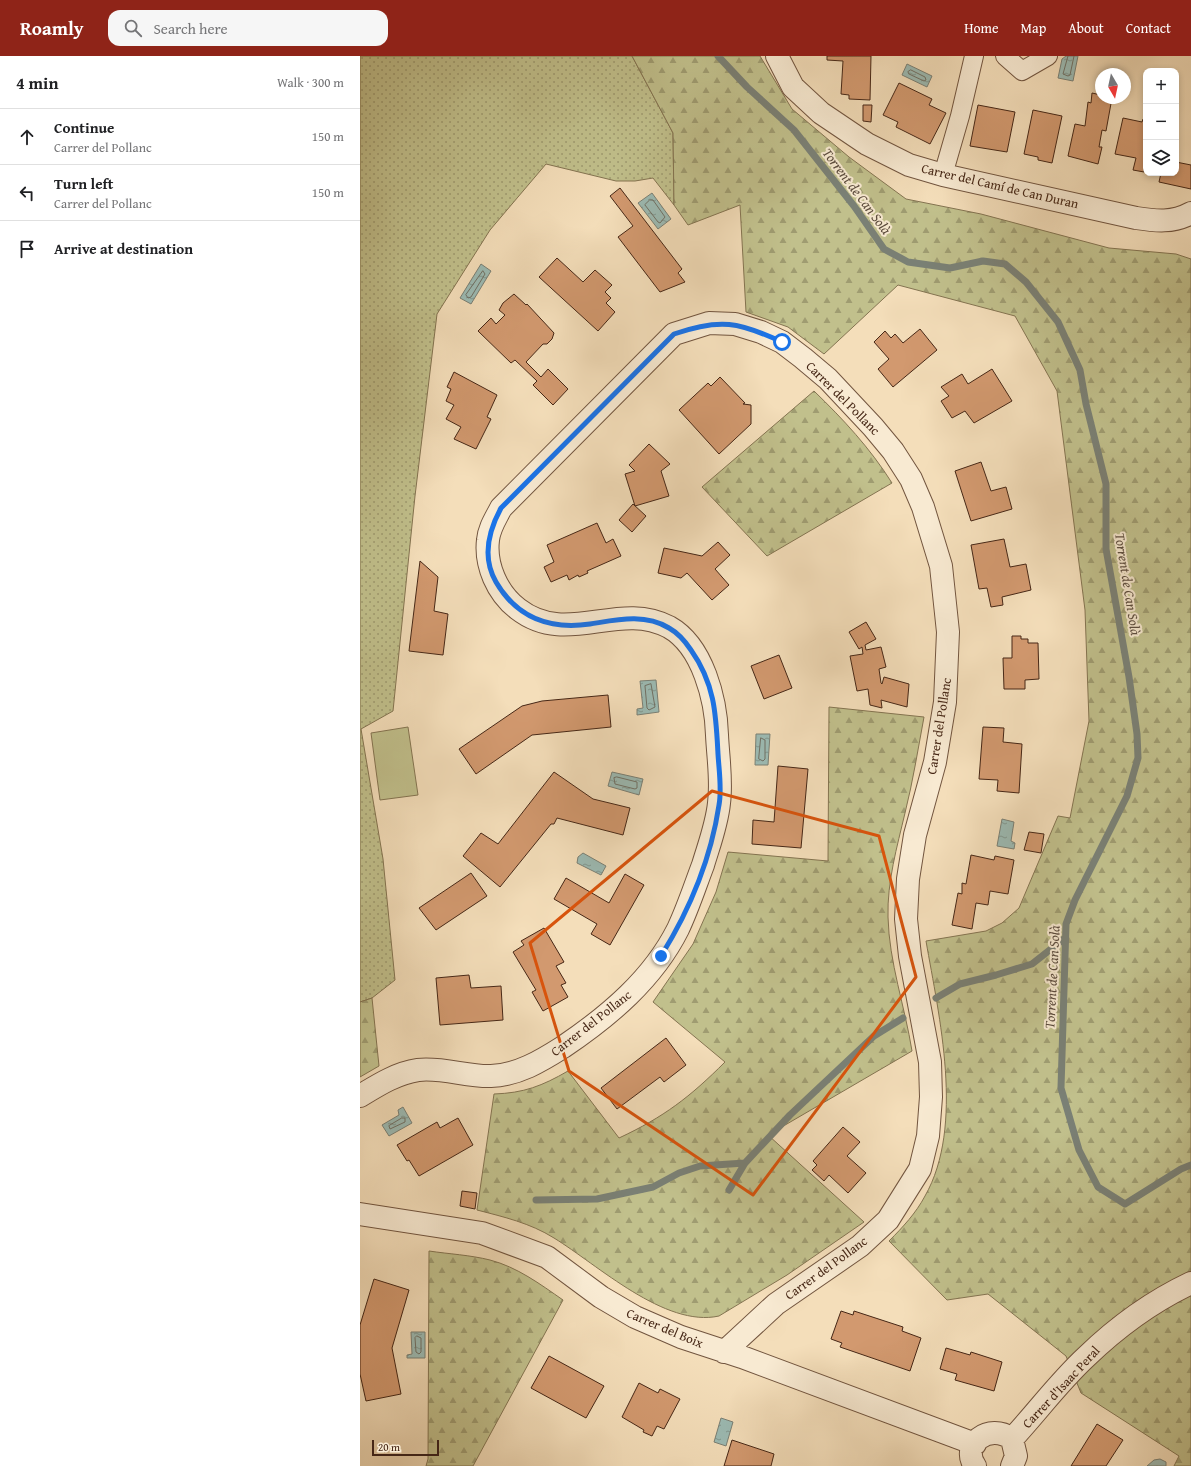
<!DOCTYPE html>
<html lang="en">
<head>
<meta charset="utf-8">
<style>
  :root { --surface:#fff; --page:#f6f6f6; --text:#202124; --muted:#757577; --line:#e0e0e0; --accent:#8f2418 }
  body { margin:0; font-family:"Gentium Book Plus",serif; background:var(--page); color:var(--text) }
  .controls { position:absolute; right:12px; top:12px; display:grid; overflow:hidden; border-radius:8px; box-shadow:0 2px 6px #0003 }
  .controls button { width:36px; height:36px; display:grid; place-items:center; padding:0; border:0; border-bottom:1px solid var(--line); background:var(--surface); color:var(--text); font:20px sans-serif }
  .compass { position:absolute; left:735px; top:12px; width:36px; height:36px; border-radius:50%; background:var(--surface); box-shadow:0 2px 6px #0003; rotate:171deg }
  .scale { position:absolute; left:12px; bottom:10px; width:67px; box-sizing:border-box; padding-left:4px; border:2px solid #462716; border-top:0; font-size:11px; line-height:14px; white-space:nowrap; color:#462716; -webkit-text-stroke:3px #f8ead2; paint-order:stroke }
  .stop { position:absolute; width:12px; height:12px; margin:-9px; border:3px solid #1a73e8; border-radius:50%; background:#fff }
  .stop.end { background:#1a73e8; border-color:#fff; box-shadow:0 1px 4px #0008 }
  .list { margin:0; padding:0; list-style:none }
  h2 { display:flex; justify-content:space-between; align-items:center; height:52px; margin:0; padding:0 16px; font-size:17px }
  h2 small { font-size:13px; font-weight:400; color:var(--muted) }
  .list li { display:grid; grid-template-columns:26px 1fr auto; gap:12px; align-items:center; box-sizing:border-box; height:56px; padding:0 16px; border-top:1px solid var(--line) }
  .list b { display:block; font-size:15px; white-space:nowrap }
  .list p { margin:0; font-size:13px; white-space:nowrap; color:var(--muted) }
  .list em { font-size:13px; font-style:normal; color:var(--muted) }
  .icon { flex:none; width:22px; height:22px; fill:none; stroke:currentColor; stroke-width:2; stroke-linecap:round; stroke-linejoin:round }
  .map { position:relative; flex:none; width:831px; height:1410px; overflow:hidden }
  header { display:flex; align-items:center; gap:24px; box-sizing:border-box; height:56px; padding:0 20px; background:var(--accent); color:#fff }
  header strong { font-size:19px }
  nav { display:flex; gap:22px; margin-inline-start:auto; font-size:14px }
  .search { width:280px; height:36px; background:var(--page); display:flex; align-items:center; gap:10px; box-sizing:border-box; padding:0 14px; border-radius:12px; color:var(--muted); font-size:15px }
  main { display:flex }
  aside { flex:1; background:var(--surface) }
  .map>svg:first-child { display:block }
</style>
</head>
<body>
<header>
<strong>Roamly</strong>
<div class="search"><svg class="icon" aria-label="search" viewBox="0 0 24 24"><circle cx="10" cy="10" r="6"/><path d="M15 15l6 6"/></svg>Search here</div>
<nav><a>Home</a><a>Map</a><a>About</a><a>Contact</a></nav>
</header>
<main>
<aside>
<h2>4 min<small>Walk · 300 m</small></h2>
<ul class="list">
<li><svg class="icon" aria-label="ahead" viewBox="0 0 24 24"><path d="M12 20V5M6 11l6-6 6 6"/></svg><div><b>Continue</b><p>Carrer del Pollanc</p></div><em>150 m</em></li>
<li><svg class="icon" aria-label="left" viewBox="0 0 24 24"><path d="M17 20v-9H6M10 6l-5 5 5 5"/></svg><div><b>Turn left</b><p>Carrer del Pollanc</p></div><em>150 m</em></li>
<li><svg class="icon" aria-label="arrive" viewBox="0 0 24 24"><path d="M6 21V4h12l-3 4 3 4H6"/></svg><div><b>Arrive at destination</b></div></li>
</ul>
</aside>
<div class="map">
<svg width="831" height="1410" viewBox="0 0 831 1410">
  <defs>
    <pattern id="grass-dots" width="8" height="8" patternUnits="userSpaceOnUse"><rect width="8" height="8" fill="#c1c08c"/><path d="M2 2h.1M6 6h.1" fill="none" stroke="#9f9c71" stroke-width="1.8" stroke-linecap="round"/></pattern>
    <pattern id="forest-firs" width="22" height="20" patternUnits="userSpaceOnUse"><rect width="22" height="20" fill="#c1c08c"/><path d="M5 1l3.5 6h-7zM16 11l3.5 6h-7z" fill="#9f9c71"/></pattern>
    <pattern id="water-ripples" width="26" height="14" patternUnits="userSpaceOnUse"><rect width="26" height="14" fill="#9cbbb4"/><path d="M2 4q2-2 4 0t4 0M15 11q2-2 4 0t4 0" fill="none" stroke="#819891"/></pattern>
  </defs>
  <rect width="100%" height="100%" fill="#f4deba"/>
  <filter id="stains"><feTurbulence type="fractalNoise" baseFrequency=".005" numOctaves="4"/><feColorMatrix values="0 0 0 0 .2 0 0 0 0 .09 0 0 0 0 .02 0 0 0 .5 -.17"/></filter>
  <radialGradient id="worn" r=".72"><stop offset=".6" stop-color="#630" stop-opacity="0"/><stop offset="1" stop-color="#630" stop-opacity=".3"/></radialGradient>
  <path fill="url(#grass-dots)" stroke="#847451" d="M0,0h272l41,77 1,72 -21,-27 -18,3h-19l-70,-17 -56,66 -53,84 -22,182 -22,215 -32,18 22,130 12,121 -23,18 -12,4z"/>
  <path fill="url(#forest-firs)" stroke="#847451" d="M272,0h128l32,53 57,48 57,42 75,15 128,34 67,6 15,5v1207h-17l5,-10 -98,-63 -15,-37 -78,-62 -41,6 -58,-59c14,-14 27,-28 36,-45 40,-70 14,-180 1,-255l60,-10 16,-8 17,-15 39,-92 12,2 19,-97 -4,-111 -28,-219 -42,-75 -117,-31 -74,69 -36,-27 -42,-15 -6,-107 -52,20 -14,-20 -1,-72z
    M454,335c29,28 56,57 78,92l-125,73 -65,-69z
    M469,651l95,10c-6,32 -11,64 -19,96 -8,34 -18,69 -17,104 1,45 17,90 24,134l-144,84 96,87 -77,53 -68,41c-54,12 -121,-51 -165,-78 -24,-15 -50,-21 -77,-28l17,-116c30,-1 48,-8 74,-23l51,67c45,-21 71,-41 106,-76l-72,-60 40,-58 23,-52 12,-40 100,9z
    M12,942l7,68 -19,11v-75z
    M69,1195c20,3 41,4 61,9 27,7 50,24 73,40l-90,166h-47l2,-7z"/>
  <path fill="#c1c08c" stroke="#847451" d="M48,671l10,68 -38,5 -9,-67z"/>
  <path fill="url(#water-ripples)" stroke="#7a8075" d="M706,0h12l-5,25 -15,-3 4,-19z
    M547,8l25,12 -5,11 -25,-12z
    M292,137l19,26 -13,10 -20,-26z
    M121,208l10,7 -20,33 -11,-6z
    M296,624l3,32 -22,3v-6l6,-1 -3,-27z
    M396,678h14l-2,31h-13z
    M252,716l31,7 -4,16 -31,-9z
    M642,763l12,3 -3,19 4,2 -1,6 -17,-3z
    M223,797l23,13 -5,9 -24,-12 1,-6z
    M43,1051l9,16 -23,13 -7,-11 17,-10 -1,-5z
    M51,1276h14v26h-18v-3l5,-1z
    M361,1362l12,4 -7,24 -12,-4z
    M794,1404l6,-1 6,3v4h-19z"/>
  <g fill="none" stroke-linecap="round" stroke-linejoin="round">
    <path stroke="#717165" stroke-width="1" d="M708,0l-5,18 5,2 2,-1 4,-19
      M551,14l14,7 1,3 -2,1 -15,-7 -1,-2z
      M290,144h3l12,17 -5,6 -2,-1 -13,-17z
      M123,215l2,3 -14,23 -3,1 -2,-3z
      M291,628l4,23 -6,3 -2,-2 -2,-22z
      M401,682l4,2v19l-2,2 -4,-2z
      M257,721l20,5v6l-2,1 -20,-5 -1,-6z
      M42,1062h3v4l-15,7 -1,-3z
      M57,1280l4,2v14l-2,2 -3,-2 -1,-14z"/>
    <path stroke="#7a8075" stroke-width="7" d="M358,0l29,31 47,43 60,76 30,43 24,13 42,6 33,-7 22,3 21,18 32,40 22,48 6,34 20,80v65l23,128 8,57 1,24 -11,38 -52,104 -9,24 -5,164 18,62 19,37 27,17 56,-35 10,-4
      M576,942l24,-14 36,-9 36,-11 33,-26
      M369,1134l16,-27 45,-48 84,-79 29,-18
      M176,1144l61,-1 56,-12 26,-14 21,-7 45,-3"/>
  </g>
  <path fill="#d2996f" stroke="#462716" d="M467,0h44l-1,44 -21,-1v-4l-8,-1 2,-33 -16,-1z
    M539,27l33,16 -3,6 17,8 -16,31 -34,-17 2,-5 -15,-7z
    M732,37l9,2v3h11l-6,33 -4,-1 -3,17h3l-4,17 -30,-8 7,-32 10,2 3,-24 3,1z
    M503,49h9l-1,17 -8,-1z
    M618,49l37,7 -8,40 -37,-6z
    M673,54l29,6 -10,47 -14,-3v-3l-14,-3z
    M763,62l19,4 1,-3 3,1 -2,52 -11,-2 3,-12 -21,-4z
    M816,106l15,3v24l-32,-7 2,-9h15z
    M260,132l62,81 -4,4 7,9 -25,10 -42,-55 15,-11 -23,-30z
    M197,202l26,24 12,-12 17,15 -7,7 6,6 -5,5 9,9 -17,19 -59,-54z
    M154,238l12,11 1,-1 27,29 -2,6 -5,5h-4l-17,18 15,15 7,-8 20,20 -15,16 -20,-20 4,-4 -22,-21 -4,3 -33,-32 13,-13 5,6 9,-9 -6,-5 4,-7z
    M560,273l17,21 -44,37 -15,-18 11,-10 -15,-17 11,-11 6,7 4,-4 8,9z
    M632,313l20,32 -38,22 -9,-12 -13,7 -11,-17 8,-5 -8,-9 21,-13 6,10z
    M94,316l43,23 -10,22 4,2 -15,30 -22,-10 7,-12 -15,-8 8,-14 -8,-4 5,-12 -4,-2z
    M360,321l25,26 -2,1 8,1v19l-32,30 -40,-44 29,-27 3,3z
    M289,388l21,20 -9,7 8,25 -34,10 -10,-32 10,-3 -6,-6z
    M621,406l10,29 15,-4 6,22 -41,12 -16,-50z
    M273,448l13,12 -14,16 -13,-12z
    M237,467l9,20 7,-4 8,17 -34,15 1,2 -9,4 -1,-2 -9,5 -2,-5 -16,7 -7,-15 10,-5 -7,-17z
    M644,483l6,28 16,-3 5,26 -29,7 1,8 -12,2 -4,-19 -8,1 -8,-44z
    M358,486l12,13 -15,14 14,16 -17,15 -25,-27 -6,5 -23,-5 6,-25 38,8z
    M60,505l18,16 -4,34 14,3 -5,41 -34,-4z
    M506,566l10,17 -11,6 1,5 15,-3 5,20 -7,2 2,14 1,1 2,-7 25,7 -2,23 -26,-7 1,8 -12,-3 -2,-16 -11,2 -7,-35 13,-2 -1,-7 -3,2 -10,-17z
    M652,580h9v3h7v4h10l1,36 -14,1v9h-21l-1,-31h9z
    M419,599l13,33 -28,11 -13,-33z
    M248,639l3,32 -79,8 -56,39 -17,-25 63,-43 20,-5z
    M623,671l21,1 -1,14 19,2 -3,49 -22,-2 1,-11 -19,-1z
    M418,710l30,3 -7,79 -49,-4 1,-24 21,2z
    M194,716l39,27 37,9 -7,27 -66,-17 -3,6h-3l-51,63 -37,-31 18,-23 17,11z
    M669,776l15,2 -3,19 -17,-3z
    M611,799l23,5 1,-4 19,4 -6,34 -18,-3 -2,14 -12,-2 -4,26 -20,-4 6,-32 4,1v-11l4,1z
    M111,817l16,23 -51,34 -17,-22z
    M265,818l19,11 -34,60 -19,-11 6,-10 -43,-25 12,-21 43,25z
    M184,872l20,34 -8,4 10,17 -5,2 7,12 -25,14 -11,-19 4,-2 -23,-38 11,-7 -3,-4z
    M109,919l2,13 30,-2 2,34 -63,5 -4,-47z
    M306,982l20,27 -22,17 -4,-5 -43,32 -16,-21z
    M98,1062l15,27 -54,31 -10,-16 -2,1 -10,-16 40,-23 3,6z
    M483,1071l17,15 -13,14 19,17 -18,20 -19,-18 -5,6 -12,-11 5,-5 -4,-4z
    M102,1135l15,2 -2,16 -15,-3z
    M14,1223l35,11 -17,58 9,46 -35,7 -6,-27v-49z
    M481,1255l12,4 1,-4 49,16 -1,4 19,7 -11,33 -70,-24 2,-4 -11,-4z
    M586,1292l24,7 1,-3 31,10 -8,29 -39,-11 2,-6 -17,-5z
    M189,1300l55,30 -18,32 -55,-30z
    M279,1327l19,10 2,-4 20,10 -16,30 -7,-3 -5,10 -9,-4 1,-2 -22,-13z
    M737,1368l26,16 -17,26h-35z
    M372,1384l42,14 -3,12h-47z"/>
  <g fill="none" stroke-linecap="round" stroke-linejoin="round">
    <g stroke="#72553f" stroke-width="20">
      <path id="pedestrian" d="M645,0l17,15 26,-15
        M583,119l17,-59 14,-60"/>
    </g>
    <g stroke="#72553f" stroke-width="24">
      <path id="minor" d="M417,0l16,31 28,26 46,31 42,21 34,10 193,43c20,3 37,5 55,-5
        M0,1040c18,-11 37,-23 58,-26 24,-3 50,7 73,6 27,-1 50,-15 72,-29 46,-31 90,-68 115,-118 10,-21 17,-43 25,-64 6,-20 14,-41 16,-62 3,-22 -1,-46 -2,-68 -1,-35 -14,-89 -48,-108 -51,-27 -102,20 -151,-18 -21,-16 -33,-44 -30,-69 1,-12 8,-22 13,-32l173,-174 35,-11 26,1 26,8 21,10 21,16 25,21 45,48 20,24 18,28 12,28 18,59 7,66 -3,70 -10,60 -20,73 -7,44 -2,40 4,37 20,106 1,35 -3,39 -8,33 -32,51 -28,26 -84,58 -52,48
        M0,1158l122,19 65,24 54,40 34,20 46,20 61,20 233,87
        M652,1383c25,-27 47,-57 74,-82 30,-29 67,-56 105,-74
        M615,1410c-15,-21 14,-44 37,-27l4,17 -4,10"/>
    </g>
    <use href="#pedestrian" stroke="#f8ead2" stroke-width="18"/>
    <use href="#minor" stroke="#f8ead2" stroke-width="22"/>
  </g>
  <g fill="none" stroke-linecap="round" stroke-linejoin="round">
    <path stroke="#1a73e8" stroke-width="5" d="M301,900c28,-45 50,-98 58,-151 3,-16 0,-34 -1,-51 -2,-39 -3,-70 -27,-104 -6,-9 -13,-17 -22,-22 -25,-15 -53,-8 -79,-4 -41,6 -73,-6 -94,-42 -14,-24 -8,-50 5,-74l173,-174c46,-16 65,-12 108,8"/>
  </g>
  <path fill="none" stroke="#d8540d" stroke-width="3" stroke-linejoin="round" d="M352,735l167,45 37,141 -163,218 -184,-124 -39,-128z"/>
  <g text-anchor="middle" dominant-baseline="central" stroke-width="4" stroke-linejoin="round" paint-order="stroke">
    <g font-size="13" fill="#462716" stroke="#f8ead2">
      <text transform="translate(640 130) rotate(13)">Carrer del Camí de Can Duran</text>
      <text transform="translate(483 342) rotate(45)">Carrer del Pollanc</text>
      <text transform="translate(579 670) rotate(-81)">Carrer del Pollanc</text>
      <text transform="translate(231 967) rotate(-38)">Carrer del Pollanc</text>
      <text transform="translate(466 1212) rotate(-36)">Carrer del Pollanc</text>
      <text transform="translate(305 1272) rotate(23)">Carrer del Boix</text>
      <text transform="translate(701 1331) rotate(-47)">Carrer d'Isaac Peral</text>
    </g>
    <g font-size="14" font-style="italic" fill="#5c4c3e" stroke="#f8ead2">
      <text transform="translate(497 135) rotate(53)">Torrent de Can Solà</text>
      <text transform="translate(768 528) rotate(81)">Torrent de Can Solà</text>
      <text transform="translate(692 921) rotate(-87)">Torrent de Can Solà</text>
    </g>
  </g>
  <rect width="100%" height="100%" filter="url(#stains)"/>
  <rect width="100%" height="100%" fill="url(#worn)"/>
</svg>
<div class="controls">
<button>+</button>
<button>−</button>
<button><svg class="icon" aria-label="layers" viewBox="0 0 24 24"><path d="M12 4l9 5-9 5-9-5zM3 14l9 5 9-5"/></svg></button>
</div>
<svg class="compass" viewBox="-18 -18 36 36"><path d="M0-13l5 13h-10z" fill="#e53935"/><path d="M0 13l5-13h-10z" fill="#757577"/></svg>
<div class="scale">20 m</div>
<div class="stop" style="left:422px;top:286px"></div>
<div class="stop end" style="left:301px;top:900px"></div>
</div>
</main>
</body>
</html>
